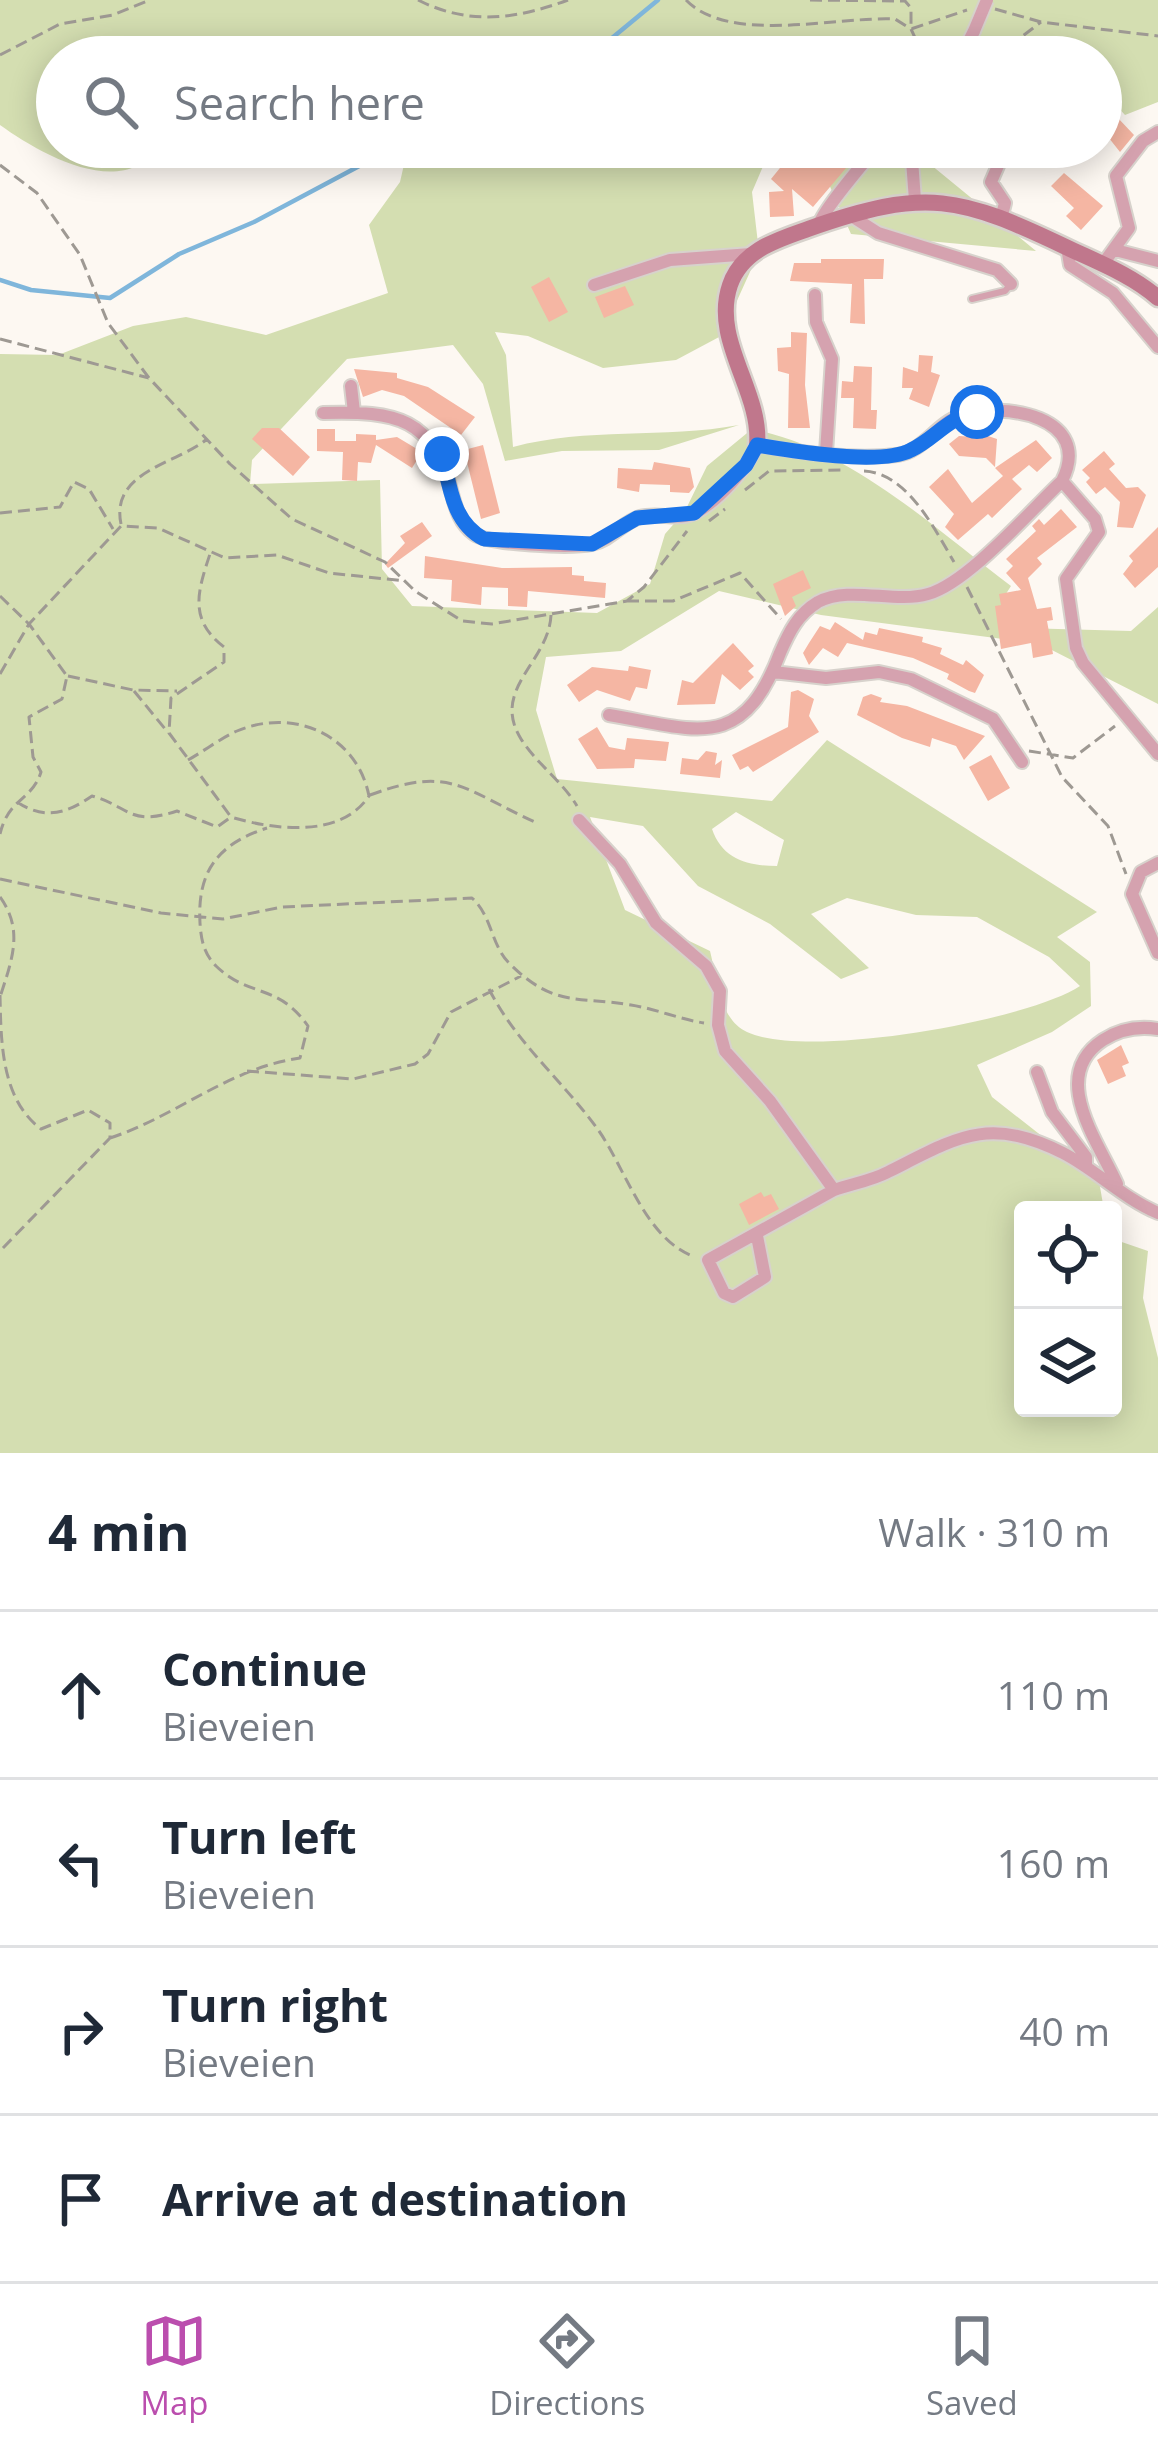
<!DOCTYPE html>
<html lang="en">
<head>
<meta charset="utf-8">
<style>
  :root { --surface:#fff; --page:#f6f6f7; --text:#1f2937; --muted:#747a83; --line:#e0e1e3; --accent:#bb4eae }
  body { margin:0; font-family:"Open Sans",sans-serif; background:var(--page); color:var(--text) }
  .controls { position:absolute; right:36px; bottom:36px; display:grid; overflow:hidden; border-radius:12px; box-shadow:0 6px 30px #0003 }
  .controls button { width:108px; height:108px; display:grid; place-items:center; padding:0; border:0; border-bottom:3px solid var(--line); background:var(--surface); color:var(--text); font:60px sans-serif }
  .stop { position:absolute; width:36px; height:36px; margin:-27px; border:9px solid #1a73e8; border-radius:50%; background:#fff }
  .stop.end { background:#1a73e8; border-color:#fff; box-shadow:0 3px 12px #0008 }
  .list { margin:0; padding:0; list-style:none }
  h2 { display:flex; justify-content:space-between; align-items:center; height:156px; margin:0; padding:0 48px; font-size:51px }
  h2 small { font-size:39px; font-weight:400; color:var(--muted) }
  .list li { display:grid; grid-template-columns:78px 1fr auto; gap:36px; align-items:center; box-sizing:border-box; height:168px; padding:0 48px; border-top:3px solid var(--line) }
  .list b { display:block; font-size:45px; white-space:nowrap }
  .list p { margin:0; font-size:39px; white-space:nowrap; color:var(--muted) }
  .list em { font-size:39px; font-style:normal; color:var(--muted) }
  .icon { flex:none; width:66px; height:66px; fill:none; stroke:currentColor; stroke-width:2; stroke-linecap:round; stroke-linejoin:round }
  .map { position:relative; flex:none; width:1158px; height:1453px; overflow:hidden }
  .search { position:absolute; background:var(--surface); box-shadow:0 6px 30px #0003; left:36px; right:36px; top:36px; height:132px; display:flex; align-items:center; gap:30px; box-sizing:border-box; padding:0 42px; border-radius:66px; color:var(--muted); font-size:45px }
  .sheet { height:828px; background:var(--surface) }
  nav { display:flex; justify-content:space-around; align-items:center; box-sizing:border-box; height:168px; border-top:3px solid var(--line); background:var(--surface); font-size:33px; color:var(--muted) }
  nav a { display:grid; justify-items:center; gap:6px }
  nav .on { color:var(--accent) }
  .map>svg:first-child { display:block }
</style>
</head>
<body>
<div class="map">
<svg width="1158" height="1453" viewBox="0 0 1158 1453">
  <rect width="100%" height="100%" fill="#fdf8f2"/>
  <path fill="#d4deb1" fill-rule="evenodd" d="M0,0h1158v102l-33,13 -24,-26v-32h-193l-18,-7 -11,7h-822v90h102c-38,54 -120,6 -159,-22z
    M408,147h484l33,13 111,91 -185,-17 -38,-86 -49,16 -12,28 7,60 -38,84 -45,24 -73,8 -75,-32 -33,-4 11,23 7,92c74,-20 150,-8 226,-22l-80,25 -97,1 -57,10 -22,-77 -30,-39 -106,14 -95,101 -2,24 130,-4 2,89 30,37 185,7 53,-29 15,-50 20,-23 22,-45 45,-37c98,19 182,99 259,157l-9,14 20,28 109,3 27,-24v97l-118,-60 -219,-29 -102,-24 -98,60 -75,6 -10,53 21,69 215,22 55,-61 270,172 -40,25 33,25 1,44 -39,26 -75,33 15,32 107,84 5,29h-81v198h90v-169l35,12 -5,47 15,60v95h-1158v-1099l58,1 75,-29 53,-9 80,18 122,-42 -19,-68 31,-43zM736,812l48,28 -7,26c-29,0 -55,-7 -65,-37zM590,817l53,9 55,60 72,38 71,55 28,-11 -58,-54 36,-16 69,17 61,2 72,40 31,29c-53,35 -274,74 -333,46 -28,-13 -30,-54 -37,-81l-85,-41z"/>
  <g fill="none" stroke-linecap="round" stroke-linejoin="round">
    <path stroke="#7fb6db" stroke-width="4.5" d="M589,57l69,-57
      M0,280l31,10 79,8 69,-44 75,-32 141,-75"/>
  </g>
  <path fill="#f5b6a3" d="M1101,100l33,35 -14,17 -19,-24z
    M797,147h39l16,14 -39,46 -21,-18 2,27 -24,1 -1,-25 15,-1 -13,-12z
    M1064,173l39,33 -22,24 -15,-14 8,-8 -23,-22z
    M821,259h63l-1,20h-19l1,45 -15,-1 2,-39 -62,-3 4,-18h27z
    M549,277l19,35 -19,10 -18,-35z
    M625,286l9,19 -30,13 -9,-21z
    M791,332l16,1 -2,52 5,43h-22l1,-54 -11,-3 -1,-23 14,-1z
    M919,355l14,1 -2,16 9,3 -11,32 -20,-8 4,-11h-11l1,-21 15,5z
    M854,366l18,1 -1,43h6l-1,19 -23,-1 1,-30h-13l1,-17 11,1z
    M354,369l43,4v5l31,9 47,30 -14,18 -57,-39 -22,-6 -19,7z
    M262,428h17l31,29 -17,19 -41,-37z
    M317,429h18v12h21v-7l20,1v5l21,-3 25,15 -10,16 -36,-23 -5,18 -13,-1 -1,19 -15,-1 1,-28 -26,-1z
    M976,432l21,7 -2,28 -9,-9 -27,-2 -10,-12 10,-8 17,1z
    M1036,440l16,18 -15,14 -8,-7 -17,14 10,10 -30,29 -4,-4 -30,26 -13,-13 9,-13 -25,-27 19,-18 24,34 31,-27 -8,-8z
    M483,445l17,68 -19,6 -17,-69z
    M1104,451l11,13 -6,5 17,19 12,-1 8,8 -13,33 -16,-1 3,-25 -15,-15 -9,7 -10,-12 4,-4 -8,-8z
    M654,462l36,6 4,19 -5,6 -19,-1v-7l-30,-1 -1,8 -22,-4 1,-20 34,2z
    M1061,509l16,18 -40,31 5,6 -14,14 9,31 14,-2 2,13 -6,1 6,33 -20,4 -2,-15 -30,6 -6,-43 6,-1 -2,-11 22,-4 -15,-17 7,-7 -7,-7 30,-28 -4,-5 7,-7 5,6z
    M422,522l10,14 -44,32 -3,-4 20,-21 -5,-7z
    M1158,527v40l-23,21 -12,-14 10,-13 -4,-5z
    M425,556l77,12 70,-1v8l12,1v5l22,2 -1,15 -77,-7 -1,16 -19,-1v-18l-26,-1 -1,18 -30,-4 1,-21 -28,-2z
    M803,570l8,18 -19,9 4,9 -11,10 -12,-32z
    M835,622l28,18 2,-8 12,3 2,-7 44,9 -1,5 20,6 -2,6 23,11 3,-5 18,15 -9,18 -6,-2 -22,-12 2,-5 -36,-16 -66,-15 -9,14 -15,-9 -14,17 -6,-12 6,-10 11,-17 10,4z
    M733,643l21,23 -6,5 6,6 -14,13 -18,-16 -7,30 -38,1 5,-25 11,3z
    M629,666l22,4 -4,19 -11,-2 -6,14 -33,-11 -18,12 -12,-17 25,-18 36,4z
    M798,690l16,9 -5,17 10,16 -66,40 -5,-6 -8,4 -8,-15 56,-28 3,-35z
    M871,694l11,4 -2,4 27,4 78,30 -21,24 -8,-14 -24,-8 -2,9 -28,-9 -45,-23 6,-18z
    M597,727l12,20 16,3 2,-12 42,4 -3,19 -31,-2 -1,9 -37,1 -19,-30z
    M706,751l11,2 -2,12 7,-5 -2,18 -40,-4 2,-16 16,2z
    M991,755l19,33 -22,13 -19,-34z
    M1121,1045l8,18 -7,3 4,10 -18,8 -11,-24z
    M761,1192l3,5 7,-3 8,15 -30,16 -10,-21z"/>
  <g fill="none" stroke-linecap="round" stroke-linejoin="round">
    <g stroke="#d7d2cc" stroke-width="10">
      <path id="lane" d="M972,299l33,-8 6,-7"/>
    </g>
    <g stroke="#d7d2cc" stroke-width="16">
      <path id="street" d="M961,57l13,-26
        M911,147l4,53
        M850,215l28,18 119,37 14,14
        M1002,215l3,-12 -14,-21 15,-35
        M819,225c2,-12 46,-64 58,-78
        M1067,247l3,18 43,28 45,54
        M1115,250l43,11
        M1103,264l26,-36 -13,-52 27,-35 15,-9
        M594,285l76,-25 81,-6
        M815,295l1,27 16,37 -6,94
        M351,386l3,26
        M323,413c74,-2 110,4 129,81 4,15 8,30 22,40 16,11 97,14 118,10 19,-4 31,-22 48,-27 18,-5 38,4 55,-4 23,-12 53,-45 62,-68 45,8 95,15 140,10 26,-3 40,-32 63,-39 45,-15 134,1 102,65 -32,30 -94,102 -134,113 -35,10 -77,-9 -110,8 -20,12 -29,30 -38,51 -38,100 -82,77 -171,62
        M1062,481l33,38 4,13 -33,47 10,69 7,15 75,91
        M773,672l53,6 53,-6 32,7 82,40 29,43
        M579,820l41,44 36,59 50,43 14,25 -2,34 7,26 45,50 64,89c17,-6 37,-9 54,-18 68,-34 99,-57 175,-19 33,17 60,45 95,60
        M1158,863l-17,9 -9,22 26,59
        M1037,1072l15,40 34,45v9
        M1117,1184c-19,-43 -69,-108 -14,-144 17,-11 36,-14 55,-11
        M757,1236l8,41 -32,20 -9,-4 -16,-33 126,-70"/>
    </g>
    <g stroke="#d7d2cc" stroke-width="21">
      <path id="secondary" d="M757,445c5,-53 -46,-105 -27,-160 12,-35 47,-45 78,-56 119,-42 151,-33 262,20 30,14 63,27 88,49"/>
    </g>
    <path stroke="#9e9993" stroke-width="3" stroke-dasharray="12 6" stroke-linecap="butt" d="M418,0c52,26 98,19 150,0
      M686,0c43,45 152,16 209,19l16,10 13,28
      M810,0l95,1 6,7v21l56,-19
      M995,9l46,13 117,14
      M0,55l60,-31 53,-9 37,-15
      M995,57l46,-35
      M0,165l37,28 43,62 28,68 41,55 81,86 62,55 93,43 30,29 47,30 30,3 135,-23 17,-14 43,-56
      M0,339l149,39
      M864,471c43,2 70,57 90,91
      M745,490l24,-19 73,-1
      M0,513l60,-6 14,-25 15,7 24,40
      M709,521l16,-12
      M121,524c-11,-53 56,-60 86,-85
      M967,587l95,190 46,49 18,48
      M0,596l29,28 38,52 -5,23 -33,18 4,40 8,15c-9,29 -32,25 -41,62
      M627,601h46l67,-28 41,46
      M551,615c-2,47 -61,74 -30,124 16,25 41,42 56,67
      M0,674l29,-50 92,-98 37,2 67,30 52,-3 52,18 76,8
      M68,676l65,14 44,1
      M134,691l32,39
      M1029,751l44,7 42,-32
      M188,760c16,-9 33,-22 49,-29 57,-24 120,4 132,65 -28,42 -92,34 -135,22
      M370,795c81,-30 92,-6 165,27
      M17,802c27,18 49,12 75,-6 37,10 37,31 85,15l40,16 14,-10 -62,-84 2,-35 53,-36v-15c-35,-27 -27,-54 -14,-93
      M0,879l161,34 62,6 59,-12 190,-9c20,18 19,47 37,65 45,45 69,33 122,42 25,4 48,14 73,18
      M0,897c24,33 12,63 0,100
      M489,989c27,54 75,93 110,142 27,39 47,109 96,126
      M0,995c1,47 1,104 41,134l47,-19 22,13v15l-110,113
      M247,1071l106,8 62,-15 13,-10 23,-42 70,-36
      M110,1138c67,-22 119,-70 190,-80l8,-32c-30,-43 -59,-28 -92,-60 -12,-12 -15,-26 -16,-43 -3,-52 18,-79 67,-95"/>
    <use href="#lane" stroke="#d5a2af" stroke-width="6"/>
    <use href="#street" stroke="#d5a2af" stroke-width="12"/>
    <use href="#secondary" stroke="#c0778c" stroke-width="16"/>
    <g stroke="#d7d2cc" stroke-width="16" stroke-linecap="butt">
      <path id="street-bridge" d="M974,31l13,-31"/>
    </g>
    <use href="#street-bridge" stroke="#d5a2af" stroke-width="12"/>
  </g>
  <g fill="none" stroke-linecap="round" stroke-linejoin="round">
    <path stroke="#1a73e8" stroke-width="15" d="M442,454c8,32 10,68 42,85l108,5 45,-26 57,-5 52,-48 11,-20c35,6 124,21 154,5 25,-12 37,-33 66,-38"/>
  </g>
</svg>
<div class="controls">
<button><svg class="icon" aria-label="locate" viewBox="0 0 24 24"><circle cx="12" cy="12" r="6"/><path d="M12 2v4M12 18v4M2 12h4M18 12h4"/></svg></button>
<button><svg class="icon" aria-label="layers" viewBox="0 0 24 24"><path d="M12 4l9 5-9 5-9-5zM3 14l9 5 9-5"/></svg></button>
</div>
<div class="stop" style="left:977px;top:412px"></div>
<div class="stop end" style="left:442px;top:454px"></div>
<div class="search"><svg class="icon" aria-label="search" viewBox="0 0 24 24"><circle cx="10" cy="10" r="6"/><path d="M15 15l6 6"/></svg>Search here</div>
</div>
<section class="sheet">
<h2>4 min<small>Walk · 310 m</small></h2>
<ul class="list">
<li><svg class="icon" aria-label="ahead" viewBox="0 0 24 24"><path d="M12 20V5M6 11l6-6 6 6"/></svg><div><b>Continue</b><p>Bieveien</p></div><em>110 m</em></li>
<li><svg class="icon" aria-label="left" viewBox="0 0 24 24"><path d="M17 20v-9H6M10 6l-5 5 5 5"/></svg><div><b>Turn left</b><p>Bieveien</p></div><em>160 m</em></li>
<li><svg class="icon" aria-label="right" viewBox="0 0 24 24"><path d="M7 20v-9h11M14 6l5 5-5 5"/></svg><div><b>Turn right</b><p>Bieveien</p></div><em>40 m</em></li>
<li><svg class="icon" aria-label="arrive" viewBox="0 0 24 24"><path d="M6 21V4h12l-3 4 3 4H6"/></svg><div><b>Arrive at destination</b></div></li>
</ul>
</section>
<nav>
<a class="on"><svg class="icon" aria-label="map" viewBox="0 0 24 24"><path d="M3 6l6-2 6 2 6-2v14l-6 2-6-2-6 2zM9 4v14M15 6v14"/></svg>Map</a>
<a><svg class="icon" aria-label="directions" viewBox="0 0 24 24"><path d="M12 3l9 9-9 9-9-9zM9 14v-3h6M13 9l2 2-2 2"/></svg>Directions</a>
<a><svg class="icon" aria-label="saved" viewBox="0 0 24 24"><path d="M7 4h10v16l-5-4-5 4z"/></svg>Saved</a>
</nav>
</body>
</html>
